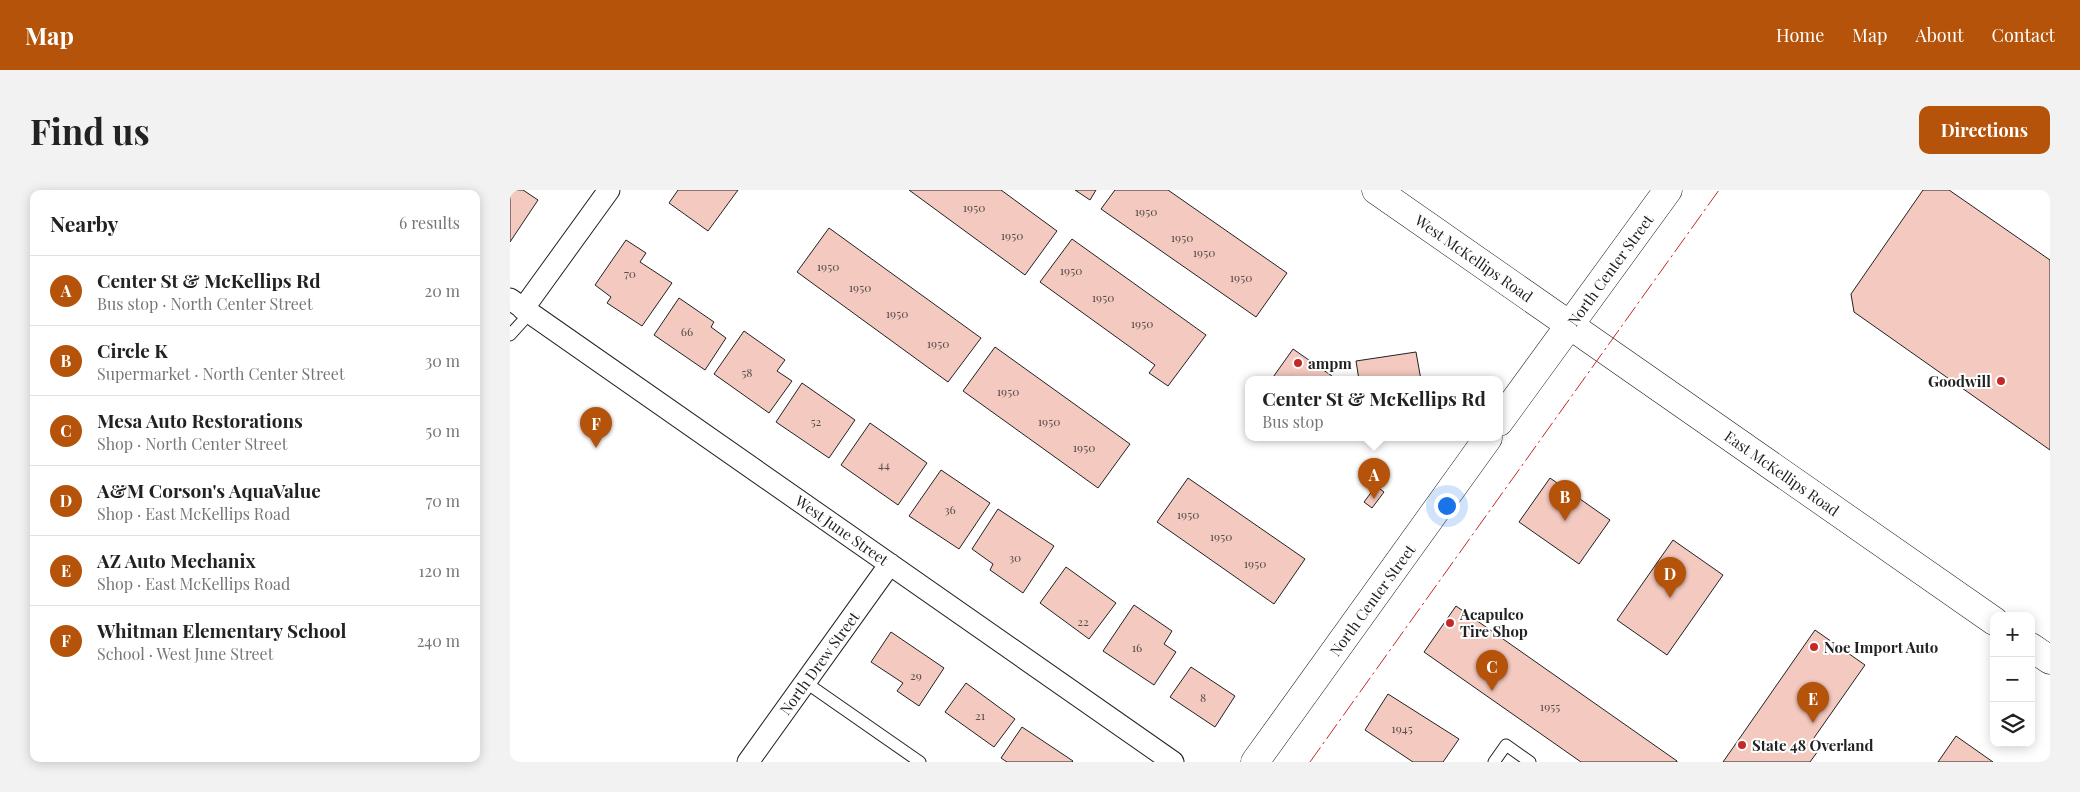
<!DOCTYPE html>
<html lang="en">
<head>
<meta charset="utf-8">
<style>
  :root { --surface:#fff; --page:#f2f2f2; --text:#222; --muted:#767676; --line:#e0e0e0; --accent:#b45309 }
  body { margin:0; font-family:"Playfair Display",serif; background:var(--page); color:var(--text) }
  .controls { position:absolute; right:15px; bottom:15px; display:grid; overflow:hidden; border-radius:10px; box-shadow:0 2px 12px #0003 }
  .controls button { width:45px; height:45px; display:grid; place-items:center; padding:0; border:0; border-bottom:1px solid var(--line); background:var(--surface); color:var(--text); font:25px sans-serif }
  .you { position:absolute; left:936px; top:315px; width:18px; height:18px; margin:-12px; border:4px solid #fff; border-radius:50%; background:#1a73e8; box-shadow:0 0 0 8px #1a73e833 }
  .badge { display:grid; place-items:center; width:32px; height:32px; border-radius:50%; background:var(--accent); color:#fff; font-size:16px; font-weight:700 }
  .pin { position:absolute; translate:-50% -41px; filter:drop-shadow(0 1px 2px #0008) }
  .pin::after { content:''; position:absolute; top:26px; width:18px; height:15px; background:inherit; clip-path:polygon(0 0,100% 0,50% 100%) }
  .popup { position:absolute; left:735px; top:186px; width:258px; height:65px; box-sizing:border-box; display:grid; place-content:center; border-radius:10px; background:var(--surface); filter:drop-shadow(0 1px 4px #0005); font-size:16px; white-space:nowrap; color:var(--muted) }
  .popup b { font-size:19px; color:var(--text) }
  .popup::after { content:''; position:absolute; left:50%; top:100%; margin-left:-10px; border:10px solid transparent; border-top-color:var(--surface) }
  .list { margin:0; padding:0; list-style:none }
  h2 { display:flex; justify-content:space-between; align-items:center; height:65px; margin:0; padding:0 20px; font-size:21px }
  h2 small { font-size:16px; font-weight:400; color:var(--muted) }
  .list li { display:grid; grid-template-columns:32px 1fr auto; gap:15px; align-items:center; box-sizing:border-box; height:70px; padding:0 20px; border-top:1px solid var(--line) }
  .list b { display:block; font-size:19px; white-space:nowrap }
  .list p { margin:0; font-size:16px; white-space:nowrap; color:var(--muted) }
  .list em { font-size:16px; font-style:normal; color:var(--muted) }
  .icon { flex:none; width:28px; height:28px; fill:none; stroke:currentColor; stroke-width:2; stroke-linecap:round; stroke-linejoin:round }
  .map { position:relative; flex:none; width:1540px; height:572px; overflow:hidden; border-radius:10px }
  header { display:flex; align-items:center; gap:30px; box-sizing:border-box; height:70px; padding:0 25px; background:var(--accent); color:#fff }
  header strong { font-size:24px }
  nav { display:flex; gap:28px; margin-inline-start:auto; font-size:18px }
  .intro { display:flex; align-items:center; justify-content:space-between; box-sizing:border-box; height:120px; padding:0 30px }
  h1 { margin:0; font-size:35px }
  .button { padding:12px 22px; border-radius:10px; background:var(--accent); color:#fff; font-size:18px; font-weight:700 }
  main { display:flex; gap:30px; padding:0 30px }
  aside { flex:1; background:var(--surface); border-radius:10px; box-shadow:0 2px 12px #0003 }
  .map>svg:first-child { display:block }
</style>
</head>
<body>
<header>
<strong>Map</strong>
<nav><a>Home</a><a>Map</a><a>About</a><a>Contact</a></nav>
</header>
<div class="intro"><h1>Find us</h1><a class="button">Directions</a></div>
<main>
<aside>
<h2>Nearby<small>6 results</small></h2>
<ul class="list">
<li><span class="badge">A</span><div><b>Center St &amp; McKellips Rd</b><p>Bus stop · North Center Street</p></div><em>20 m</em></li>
<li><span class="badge">B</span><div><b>Circle K</b><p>Supermarket · North Center Street</p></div><em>30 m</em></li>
<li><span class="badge">C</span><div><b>Mesa Auto Restorations</b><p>Shop · North Center Street</p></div><em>50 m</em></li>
<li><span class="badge">D</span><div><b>A&amp;M Corson's AquaValue</b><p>Shop · East McKellips Road</p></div><em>70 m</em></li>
<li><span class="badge">E</span><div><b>AZ Auto Mechanix</b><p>Shop · East McKellips Road</p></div><em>120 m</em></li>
<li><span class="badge">F</span><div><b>Whitman Elementary School</b><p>School · West June Street</p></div><em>240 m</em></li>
</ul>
</aside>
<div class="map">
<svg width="1540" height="572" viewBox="0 0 1540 572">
  <rect width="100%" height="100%" fill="#fff"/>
  <path fill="#f3c9c0" stroke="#222" d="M0,0h13l15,10 -28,42z
    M168,0h60l-30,41 -39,-28z
    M399,0h92l56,41 -32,44z
    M565,0h21l-6,10z
    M605,0h53l119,83 -31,44 -155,-108z
    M1413,0h26l101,70v190l-196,-138 -3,-18z
    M319,38l152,110 -33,44 -151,-110z
    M562,49l134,96 -38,51 -19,-13 6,-8 -115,-83z
    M116,50l20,13 -6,9 32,21 -30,43 -35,-23 4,-6 -16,-12z
    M169,108l35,24 -3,5 15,11 -21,32 -51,-35z
    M234,141l41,29 -8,11 15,10 -23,32 -55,-39z
    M485,157l135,97 -32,44 -135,-97z
    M783,159l39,27 1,4h-62z
    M906,162l5,28h-62l-3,-19z
    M292,193l53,37 -26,38 -53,-36z
    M360,233l57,40 -29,42 -57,-40z
    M431,280l49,33 -31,46 -50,-33z
    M678,288l117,81 -31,45 -117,-82z
    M1040,288l60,42 -31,44 -60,-42z
    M866,296l8,6 -12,16 -8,-6z
    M488,319l56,37 -31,47 -33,-23 3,-6 -21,-15z
    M1163,350l50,35 -56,80 -50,-35z
    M556,377l50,36 -27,36 -49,-36z
    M624,415l38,26 -8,13 12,8 -22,33 -51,-34z
    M946,416l221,155v1h-96l-157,-110z
    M1305,440l50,35 -56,80 9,6 -8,11h-87z
    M381,442l53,36 -25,38 -22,-15 6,-8 -32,-21z
    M681,477l44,29 -20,31 -45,-30z
    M456,493l49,36 -21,28 -49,-35z
    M878,504l71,45 -16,23h-30l-48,-32z
    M512,537l51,34 -1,1h-65l-6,-4z
    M1446,546l37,26h-55z"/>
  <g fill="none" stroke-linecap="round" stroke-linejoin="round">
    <g stroke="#222" stroke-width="13">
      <path id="service" d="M0,145l20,-22
        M295,492l115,80
        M984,572l12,-17 24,17"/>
    </g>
    <g stroke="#222" stroke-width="23">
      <path id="minor" d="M0,109l663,463
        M13,119l86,-119
        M238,572l142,-198"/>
    </g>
    <g stroke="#222" stroke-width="29">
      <path id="tertiary" d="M989,232l169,-232
        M745,572l233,-324"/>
    </g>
    <g stroke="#222" stroke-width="29">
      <path id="primary" d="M866,0l618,431
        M1521,457l19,13"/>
    </g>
    <use href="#service" stroke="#fff" stroke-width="11"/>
    <use href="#minor" stroke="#fff" stroke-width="21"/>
    <use href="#tertiary" stroke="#fff" stroke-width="28"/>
    <use href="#primary" stroke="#fff" stroke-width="28"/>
    <path stroke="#c62828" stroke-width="1" stroke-dasharray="18 4 2.5 4" stroke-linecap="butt" d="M800,572l409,-572"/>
  </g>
  <g fill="#c62828" stroke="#fff" stroke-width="2">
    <circle cx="788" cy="173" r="5"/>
    <circle cx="1491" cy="191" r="5"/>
    <circle cx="940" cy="433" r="5"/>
    <circle cx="1304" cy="457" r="5"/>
    <circle cx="1232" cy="555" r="5"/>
  </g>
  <g text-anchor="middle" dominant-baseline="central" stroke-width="4" stroke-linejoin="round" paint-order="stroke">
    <g font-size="12" fill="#564c4a">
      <text x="464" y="17">1950</text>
      <text x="636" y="21">1950</text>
      <text x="502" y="45">1950</text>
      <text x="672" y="47">1950</text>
      <text x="694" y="62">1950</text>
      <text x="318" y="76">1950</text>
      <text x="561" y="80">1950</text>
      <text x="120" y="83">70</text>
      <text x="731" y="87">1950</text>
      <text x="350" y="97">1950</text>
      <text x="593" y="107">1950</text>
      <text x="387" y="123">1950</text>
      <text x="632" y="133">1950</text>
      <text x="177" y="141">66</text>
      <text x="428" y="153">1950</text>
      <text x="237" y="182">58</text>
      <text x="498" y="201">1950</text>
      <text x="306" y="231">52</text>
      <text x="539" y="231">1950</text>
      <text x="574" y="257">1950</text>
      <text x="374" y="274">44</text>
      <text x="440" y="319">36</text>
      <text x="678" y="324">1950</text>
      <text x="711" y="346">1950</text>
      <text x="505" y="367">30</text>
      <text x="745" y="373">1950</text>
      <text x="573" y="431">22</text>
      <text x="627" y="457">16</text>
      <text x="406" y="485">29</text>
      <text x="693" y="507">8</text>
      <text x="1040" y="516">1955</text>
      <text x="470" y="525">21</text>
      <text x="892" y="538">1945</text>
    </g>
    <g font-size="15" fill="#222" stroke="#fff">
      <text transform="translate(964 68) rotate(35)">West McKellips Road</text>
      <text transform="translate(1100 80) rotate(-54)">North Center Street</text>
      <text transform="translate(1272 283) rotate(35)">East McKellips Road</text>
      <text transform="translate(332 340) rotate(35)">West June Street</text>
      <text transform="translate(862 410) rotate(-54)">North Center Street</text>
      <text transform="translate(309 473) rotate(-54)">North Drew Street</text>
    </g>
    <g font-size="15" font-weight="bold" fill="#222" stroke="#fff" text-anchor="start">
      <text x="798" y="173">ampm</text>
      <text x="1481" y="191" text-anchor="end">Goodwill</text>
      <text x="950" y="424">Acapulco<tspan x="950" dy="17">Tire Shop</tspan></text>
      <text x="1314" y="457">Noe Import Auto</text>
      <text x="1242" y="555">State 48 Overland</text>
    </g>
  </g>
</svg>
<div class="controls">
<button>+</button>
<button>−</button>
<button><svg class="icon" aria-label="layers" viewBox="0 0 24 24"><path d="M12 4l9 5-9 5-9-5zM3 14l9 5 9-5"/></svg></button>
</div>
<div class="you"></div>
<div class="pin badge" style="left:864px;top:309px">A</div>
<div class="popup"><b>Center St &amp; McKellips Rd</b>Bus stop</div>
<div class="pin badge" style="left:1055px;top:331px">B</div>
<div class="pin badge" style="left:982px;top:501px">C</div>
<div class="pin badge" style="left:1160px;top:408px">D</div>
<div class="pin badge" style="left:1303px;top:533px">E</div>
<div class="pin badge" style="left:86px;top:258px">F</div>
</div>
</main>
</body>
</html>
